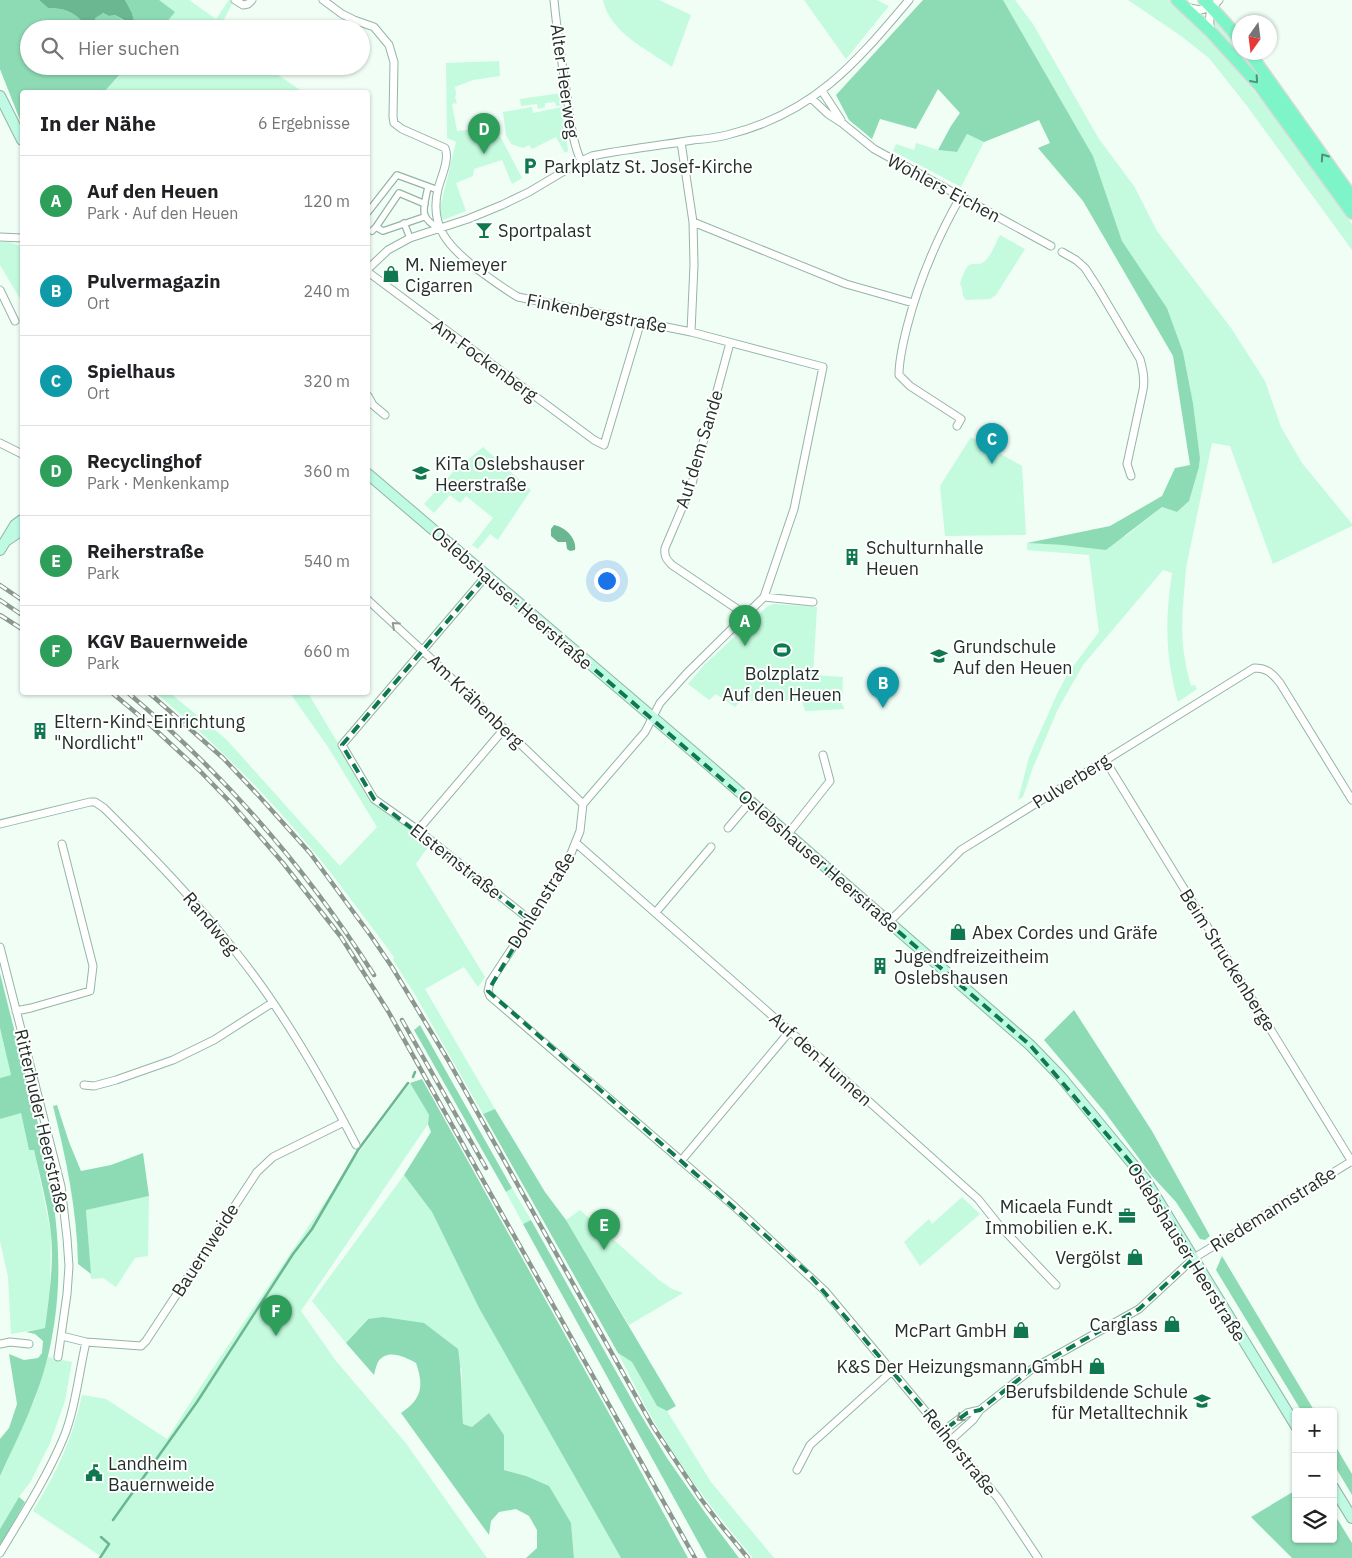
<!DOCTYPE html>
<html lang="de">
<head>
<meta charset="utf-8">
<style>
  :root { --surface:#fff; --page:#f6f6f6; --text:#202124; --muted:#757577; --line:#e0e0e0; --accent:#0f7851 }
  body { margin:0; font-family:"IBM Plex Sans",sans-serif; background:var(--page); color:var(--text) }
  .controls { position:absolute; right:15px; bottom:15px; display:grid; overflow:hidden; border-radius:5px; box-shadow:0 1px 4px #0004 }
  .controls button { width:45px; height:45px; display:grid; place-items:center; padding:0; border:0; border-bottom:1px solid var(--line); background:var(--surface); color:var(--text); font:25px sans-serif }
  .compass { position:absolute; left:1232px; top:15px; width:45px; height:45px; border-radius:50%; background:var(--surface); box-shadow:0 1px 4px #0004; rotate:194deg }
  .you { position:absolute; left:606px; top:580px; width:18px; height:18px; margin:-12px; border:4px solid #fff; border-radius:50%; background:#1a73e8; box-shadow:0 0 0 8px #1a73e833 }
  .badge { display:grid; place-items:center; width:32px; height:32px; border-radius:50%; background:var(--accent); color:#fff; font-size:16px; font-weight:700 }
  .pin { position:absolute; translate:-50% -41px; filter:drop-shadow(0 1px 2px #0008) }
  .pin::after { content:''; position:absolute; top:26px; width:18px; height:15px; background:inherit; clip-path:polygon(0 0,100% 0,50% 100%) }
  .list { margin:0; padding:0; list-style:none }
  h2 { display:flex; justify-content:space-between; align-items:center; height:65px; margin:0; padding:0 20px; font-size:21px }
  h2 small { font-size:16px; font-weight:400; color:var(--muted) }
  .list li { display:grid; grid-template-columns:32px 1fr auto; gap:15px; align-items:center; box-sizing:border-box; height:90px; padding:0 20px; border-top:1px solid var(--line) }
  .list b { display:block; font-size:19px; white-space:nowrap }
  .list p { margin:0; font-size:16px; white-space:nowrap; color:var(--muted) }
  .list em { font-size:16px; font-style:normal; color:var(--muted) }
  .icon { flex:none; width:28px; height:28px; fill:none; stroke:currentColor; stroke-width:2; stroke-linecap:round; stroke-linejoin:round }
  .map { position:relative; flex:none; width:1352px; height:1558px; overflow:hidden }
  .search { position:absolute; background:var(--surface); box-shadow:0 1px 4px #0004; left:20px; top:20px; width:350px; height:55px; display:flex; align-items:center; gap:12px; box-sizing:border-box; padding:0 18px; border-radius:28px; color:var(--muted); font-size:19px }
  .panel { position:absolute; background:var(--surface); box-shadow:0 1px 4px #0004; left:20px; top:90px; width:350px; height:605px; border-radius:5px }
  .map>svg:first-child { display:block }
</style>
</head>
<body>
<div class="map">
<svg width="1352" height="1558" viewBox="0 0 1352 1558">
  <rect width="100%" height="100%" fill="#f0fef6"/>
  <path fill="#c4fadd" d="M0,0h189l27,19 13,-19 4,2 -14,27h-190v37h236l38,26h-281v33l-22,-56z
    M603,0h56l32,15 -19,52c-24,-17 -63,-35 -69,-67z
    M804,0h73l12,6 -43,53z
    M1003,0h12l18,24 66,115 35,47 23,45 74,97 34,53 16,46 21,36 50,61v2l-79,38 -43,-118 -18,-3 -26,125c-2,30 -7,62 -1,91 1,10 4,19 6,27l4,-1 2,4 -19,13c-13,-47 -13,-81 -6,-129l-9,-3 -80,95 -25,44 -26,61 -9,27 -5,3 11,-43 28,-63 11,-21 31,-41 -10,-77 -62,-5v-7l36,2 63,-9 36,-29 15,5 11,-10 11,-35 1,-9 -7,-55 -10,-51 -16,-44 -45,-67 -29,-85z
    M1128,0h42l22,19 42,46 55,71 63,88v26l-105,-144 -38,-48 -28,-22z
    M1215,20l24,29 1,3 3,1 39,51 -61,-69 -8,-13z
    M499,61l1,15 -27,4 -18,7 1,7 -1,3 2,6 -5,1 5,27 27,-3 17,5 -1,3 22,42 -10,6 -10,-24 -28,9 -1,7 -17,7 10,28 -23,9 -5,-12v-5l3,1 15,-62 -9,-4 -1,-75z
    M561,93l2,12 -7,1 -1,-4 -10,1v4l-7,2 -1,-5 -16,2 -1,-7z
    M532,107l1,6 29,-6 6,44 -3,2 -9,-16 -24,12 -3,-4 -6,3 -12,-4 -5,-9 -3,-23z
    M967,134l17,8 -23,45 -68,-36 3,-7 18,6 2,-7 22,7 19,2z
    M1000,235l25,14 -29,46 -6,4 -24,1 -3,-4 -1,-8 -2,-4c10,-33 14,-12 26,-24 6,-6 10,-18 14,-25z
    M0,242h8l14,4v56l-22,-37z
    M971,437l51,29 4,69 -81,1 -5,-50z
    M483,447l48,43 -32,48 -1,2 -8,-6 -12,15 -6,-4 21,-27 -27,-22 -6,7 -10,-8 -16,18 -10,-9 30,-33z
    M774,604l43,3 -4,68 30,2 -1,27 3,5 -40,2 -3,-11 -62,1 -5,6 -19,-13 -7,6 -21,-16 17,-20 63,-58z
    M156,693h14l56,46 114,127 37,-39 -49,-80 -38,-54h18l62,104 60,47 -14,20 69,113 -7,10 -14,-20 -39,22 70,120 -12,5 -69,-121 -21,-33 1,-3c-28,-37 -55,-75 -85,-111 -46,-56 -98,-106 -153,-153z
    M0,1028l11,47 -11,3z
    M410,1083l19,32 -1,9 -127,187 35,50 69,81 82,116h-386l1,-1 -69,-46c24,-40 39,-70 49,-116l24,4 61,40 36,-56 153,-227z
    M21,1112l8,38 5,-1 17,85 -1,53 -5,41 -34,6 -3,-57 -8,-36v-122z
    M404,1175l28,37 47,96 142,250h-47l-3,-35 -45,-47 -22,-6v-35l-15,-22 -17,14 -9,-3 -2,-29 1,-26 -95,-50 -21,24 -34,-42z
    M512,1188l19,32 -8,4 -17,-32z
    M149,1196l-1,60 -13,2 -19,29 -13,-9 -12,1 -5,-70z
    M962,1197l18,17 -60,52 -16,-24 25,-23 3,5z
    M580,1210l79,70 13,9 11,4 -54,32 -63,-105z
    M618,1353l14,9 25,44 10,5 44,71 63,76h-21c-32,-38 -63,-77 -89,-120 -17,-27 -31,-56 -46,-85z
    M48,1357l24,5 -7,39 -15,42 -19,38 -12,16 -19,32v-53l35,-77z"/>
  <path fill="#8ddbb4" d="M0,0h39l9,8c16,0 24,3 35,14v7h-54v37h98l-23,26h-82v33l-22,-56z
    M125,0h34l16,12 -14,17h-25l-4,-16z
    M923,0h80l90,156 29,85 45,67 16,44 10,51 7,55 -1,9 -10,34 -12,11 -15,-5 -56,43 -43,-5 -36,-2 83,-17 52,-30 13,-28 15,-3 -17,-109 -90,-155 -45,-53 12,-5 -11,-23 -55,22 -17,-8 -10,18 -19,-2 13,-24 9,-13 -22,-24 -22,40 -36,-10 -8,20 -23,-19 -13,-25z
    M102,13l7,3 6,-1 11,7 -1,7h-19l-11,-4v-8z
    M0,973c8,33 17,67 25,100 24,90 45,176 26,269 -9,48 -31,91 -51,134v-37l9,-11 8,-24 -8,-50 15,6 14,-2 4,-5 1,-12 -8,-7 -9,-2 19,-4c4,-31 9,-63 6,-94 -3,-28 -11,-57 -17,-84h-5l-8,-37 -21,6v-41l11,-3 -11,-47z
    M1074,1010l78,121 58,105 -5,4 -5,-1 -24,-37 -24,-26 -48,-65 -60,-71z
    M420,1025l92,163 -6,4 -92,-162z
    M422,1079l189,338 77,141h-67l-142,-250 -47,-96 -28,-37 27,-43 -3,-8 1,-9 -19,-32z
    M57,1105l12,37 12,29 30,-6 32,-12 6,43 -63,14 5,64 -13,-10c-1,-54 -12,-106 -25,-158z
    M495,1109l50,83 21,28 110,186 -9,5 -10,-5 -25,-44 -14,-9 -135,-239z
    M531,1220l105,187 31,51 39,56 33,44h-32l-184,-334z
    M1222,1256l93,156h-13l-86,-142z
    M383,1317l41,6 34,26c4,25 3,50 5,75l9,3 17,-14 15,22v35l22,6 23,10 22,37 3,35h-48l11,-10v-18l-8,-14 -13,-7 -17,3 -8,9 -2,14 -88,-122c21,-14 23,-27 15,-50 -11,-6 -29,-15 -38,-1 -2,4 -3,9 -4,13l-28,-32 22,-24z
    M1333,1442l19,32v21l-19,-32z
    M1296,1490v49h37v-27l19,31v15h-60l-41,-41z
    M19,1497l6,5 -25,44v-17z"/>
  <path fill="#6ab791" d="M39,0h86l7,13 4,16h-11l1,-8 -11,-6 -6,1 -6,-3 -8,5v7l11,4h-23v-7c-11,-11 -19,-14 -35,-14z
    M554,525c11,2 23,13 21,25l-5,1 -3,-2 -1,-7h-8l-7,-6v-7z"/>
  <g fill="none" stroke-linecap="round" stroke-linejoin="round">
    <path stroke="#6ab791" stroke-width="2.5" d="M413,1077l2,-5
      M113,1520l84,-118 96,-148 19,-25 46,-79 50,-67
      M100,1558l9,-14 -8,-7"/>
    <g stroke="#95b5a4" stroke-width="8">
      <path id="pedestrian" d="M428,187c-4,21 -11,31 13,42
        M368,212l29,-37 41,15
        M404,223l6,15
        M376,227l23,-34 26,11
        M372,231l4,-4 7,4 41,-14"/>
    </g>
    <g stroke="#95b5a4" stroke-width="9">
      <path id="minor" d="M235,0l8,5 5,-1 4,-4
        M323,0l19,14 12,6 20,7 15,18 5,17 -1,55 1,6 8,6 43,19c5,11 -4,29 -7,41 -9,38 11,58 39,80 14,10 27,20 41,28l173,35
        M554,0c3,32 8,64 13,96 3,22 5,45 14,65
        M1185,7l15,3 12,-3
        M1211,30c-3,-13 -2,-20 8,-30
        M822,91l19,29
        M812,99l16,15 14,9 32,26 177,97
        M681,142l12,80 1,43 -3,67 132,35 -29,142 -30,88 -77,76 -27,30 -15,29 -62,72 -3,27 -14,35 -76,116 -2,9 2,5 245,211 90,84 173,207 40,60
        M693,222l153,62 67,19
        M0,237l22,1
        M1062,252l14,8 9,8 13,20 42,71c3,11 5,20 3,31l-16,74 4,12
        M368,269l20,-19 22,-12 58,-19 34,-14 27,-13 52,-31 11,-5c33,-7 67,-10 101,-16 11,-1 23,-2 34,-5 86,-21 128,-71 182,-135
        M368,272l226,168 10,5 37,-124
        M0,290l15,31
        M730,343l-39,144 -26,61c-1,8 1,11 7,17l74,50
        M368,396l5,9 12,10
        M957,426l4,-7 -51,-33 -11,-11c0,-17 4,-32 8,-48 12,-47 30,-89 54,-131
        M0,443l22,11
        M486,576l-144,169 32,54 44,31 112,90
        M764,597l49,5
        M368,600l55,51 160,153
        M1105,760l247,402
        M0,824l90,-22h5l9,6c46,46 91,92 131,143 47,58 87,128 121,194
        M728,828l22,-26
        M418,830l86,-101
        M788,834l42,-53 -7,-26
        M576,843l251,221 151,135 20,25 58,61
        M656,912l55,-65
        M889,922l72,-72 293,-182c13,0 18,5 26,15l72,117
        M0,947l61,239 6,52 2,28 -2,28 -9,63
        M16,1011l15,-3 59,-17 3,-25 -31,-122
        M84,1085l10,1 22,-6 57,-20 41,-20 58,-37
        M681,1161l109,-130
        M62,1336l24,6 55,4 5,-5 111,-169 16,-15 71,-35
        M0,1344l10,-2 19,2
        M943,1431l24,-18 13,-3
        M951,1440l22,-20 7,-10 52,-41 107,-60 55,-51 158,-97
        M797,1470l13,-25 82,-74
        M0,1553c22,-37 46,-74 63,-114 12,-28 16,-67 23,-97"/>
    </g>
    <g stroke="#95b5a4" stroke-width="12">
      <path id="secondary" d="M0,96l22,44
        M368,474l336,287 326,284 31,32 84,102 151,247
        M7,540l15,-10
        M0,550l15,-25 7,-5
        M1333,1487l19,31"/>
    </g>
    <g stroke="#d7dad8" stroke-width="14">
      <path id="primary" d="M1177,0l35,33 47,52 93,128
        M1204,0l20,21 16,19
        M1249,52l103,145"/>
    </g>
    <use href="#pedestrian" stroke="#fff" stroke-width="5.5"/>
    <use href="#minor" stroke="#fff" stroke-width="7"/>
    <use href="#secondary" stroke="#befae4" stroke-width="10"/>
    <use href="#primary" stroke="#7ef5c9" stroke-width="11"/>
    <g stroke="#8a9890" stroke-width="4.5">
      <path id="rail" d="M0,585l22,15
        M0,600l22,15
        M0,615l22,14
        M111,692l36,30 53,49 31,32 52,60 58,74 47,74 307,547
        M127,692c96,81 180,177 247,283
        M148,692l75,66 35,37 52,58 61,83 21,31 56,93 204,365 49,74 19,25 28,34
        M402,1020l84,148"/>
    </g>
    <use href="#rail" stroke="#fff" stroke-width="2.5" stroke-dasharray="8" stroke-linecap="butt"/>
  </g>
  <defs><path id="oneway-chevron" d="M-2-3.5L2.5 0L-2 3.5" fill="none" stroke-width="1.6" stroke-linecap="round" stroke-linejoin="round" transform="scale(1.25)"/></defs>
  <g stroke="#509279">
    <use href="#oneway-chevron" transform="translate(1255 80) rotate(49)"/>
    <use href="#oneway-chevron" transform="translate(1324 157) rotate(-125)"/>
  </g>
  <g stroke="#919894">
    <use href="#oneway-chevron" transform="translate(395 625) rotate(-138)"/>
    <use href="#oneway-chevron" transform="translate(960 1418) rotate(143)"/>
  </g>
  <path fill="none" stroke="#0f7851" stroke-width="4" stroke-dasharray="10 6" stroke-linejoin="round" d="M486,576l544,469 115,134 49,79 -55,51 -107,60 -52,41 -13,3 -24,18 -136,-159 -319,-281 42,-71 -156,-121 -32,-54z"/>
  <defs>
    <g id="parking-bare" transform="scale(1.35)"><path d="M-3.5-5.5H1a3.5 3.5 0 0 1 0 7H-1V5.5H-3.5ZM-1-3.4V-.6H.8a1.4 1.4 0 0 0 0-2.8Z" fill="#0f7851" stroke="#fff" stroke-width="2.5" paint-order="stroke"/></g>
    <g id="bar-bare" transform="scale(1.35)"><path d="M-6-5H6L.8 .8V4.5H3.5V6h-7V4.5H-.8V.8Z" fill="#0f7851" stroke="#fff" stroke-width="2.5" paint-order="stroke"/></g>
    <g id="shop-bare" transform="scale(1.35)"><path d="M-5-2.5h2.3a2.7 3.5 0 0 1 5.4 0H5L5.5 6h-11ZM-1.5-2.5h3a1.5 2.3 0 0 0-3 0Z" fill="#0f7851" stroke="#fff" stroke-width="2.5" paint-order="stroke"/></g>
    <g id="school-bare" transform="scale(1.35)"><path d="M0-5L7-2L0 1L-7-2ZM-4 1L0 2.5L4 1V4Q0 6-4 4Z" fill="#0f7851" stroke="#fff" stroke-width="2.5" paint-order="stroke"/></g>
    <g id="building-bare" transform="scale(1.35)"><path d="M-4-6H4V6H1V3H-1V6H-4ZM-2.5-4.3h1.7v1.8h-1.7ZM.8-4.3h1.7v1.8H.8ZM-2.5-1h1.7V.8h-1.7ZM.8-1h1.7V.8H.8Z" fill="#0f7851" stroke="#fff" stroke-width="2.5" paint-order="stroke"/></g>
    <g id="stadium-bare" transform="scale(1.35)"><path d="M0-5a6.5 5 0 1 0 0 10a6.5 5 0 1 0 0-10ZM-3.5-1.8h7v3.6h-7Z" fill="#0f7851" stroke="#fff" stroke-width="2.5" paint-order="stroke"/></g>
    <g id="office-bare" transform="scale(1.35)"><path d="M-6-3h4V-5.5h4V-3h4V5H-6ZM-1-4.5V-3h2v-1.5ZM-6 0V1H6V0Z" fill="#0f7851" stroke="#fff" stroke-width="2.5" paint-order="stroke"/></g>
    <g id="civic-bare" transform="scale(1.35)"><path d="M-.6-6.5H3V-4.5H.6V-3L4-1V1h2V6H-6V1h2V-1L-.6-3ZM-1.2 2.5V6h2.4V2.5Z" fill="#0f7851" stroke="#fff" stroke-width="2.5" paint-order="stroke"/></g>
  </defs>
  <g fill-rule="evenodd">
    <use href="#parking-bare" x="530" y="166"/>
    <use href="#bar-bare" x="484" y="230"/>
    <use href="#shop-bare" x="391" y="274"/>
    <use href="#school-bare" x="421" y="473"/>
    <use href="#building-bare" x="852" y="557"/>
    <use href="#stadium-bare" x="782" y="650"/>
    <use href="#school-bare" x="939" y="656"/>
    <use href="#building-bare" x="40" y="731"/>
    <use href="#shop-bare" x="958" y="932"/>
    <use href="#building-bare" x="880" y="966"/>
    <use href="#office-bare" x="1127" y="1216"/>
    <use href="#shop-bare" x="1135" y="1257"/>
    <use href="#shop-bare" x="1172" y="1324"/>
    <use href="#shop-bare" x="1021" y="1330"/>
    <use href="#shop-bare" x="1097" y="1366"/>
    <use href="#school-bare" x="1202" y="1401"/>
    <use href="#civic-bare" x="94" y="1473"/>
  </g>
  <g text-anchor="middle" dominant-baseline="central" stroke-width="4" stroke-linejoin="round" paint-order="stroke">
    <g font-size="18" fill="#233029" stroke="#fff">
      <text transform="translate(565 81) rotate(82)">Alter Heerweg</text>
      <text transform="translate(944 188) rotate(28)">Wohlers Eichen</text>
      <text transform="translate(597 313) rotate(11)">Finkenbergstraße</text>
      <text transform="translate(485 360) rotate(36)">Am Fockenberg</text>
      <text transform="translate(699 449) rotate(-73)">Auf dem Sande</text>
      <text transform="translate(512 598) rotate(41)">Oslebshauser Heerstraße</text>
      <text transform="translate(476 701) rotate(44)">Am Krähenberg</text>
      <text transform="translate(1071 781) rotate(-32)">Pulverberg</text>
      <text transform="translate(456 861) rotate(38)">Elsternstraße</text>
      <text transform="translate(819 861) rotate(41)">Oslebshauser Heerstraße</text>
      <text transform="translate(541 900) rotate(-58)">Dohlenstraße</text>
      <text transform="translate(211 923) rotate(50)">Randweg</text>
      <text transform="translate(1228 960) rotate(58)">Beim Struckenberge</text>
      <text transform="translate(821 1059) rotate(42)">Auf den Hunnen</text>
      <text transform="translate(42 1121) rotate(77)">Ritterhuder Heerstraße</text>
      <text transform="translate(1273 1209) rotate(-32)">Riedemannstraße</text>
      <text transform="translate(205 1250) rotate(-57)">Bauernweide</text>
      <text transform="translate(1187 1252) rotate(58)">Oslebshauser Heerstraße</text>
      <text transform="translate(960 1452) rotate(51)">Reiherstraße</text>
    </g>
    <g font-size="18" fill="#233029" stroke="#fff" text-anchor="start">
      <text x="544" y="166">Parkplatz St. Josef-Kirche</text>
      <text x="498" y="230">Sportpalast</text>
      <text x="405" y="264">M. Niemeyer<tspan x="405" dy="21">Cigarren</tspan></text>
      <text x="435" y="463">KiTa Oslebshauser<tspan x="435" dy="21">Heerstraße</tspan></text>
      <text x="866" y="547">Schulturnhalle<tspan x="866" dy="21">Heuen</tspan></text>
      <text x="953" y="646">Grundschule<tspan x="953" dy="21">Auf den Heuen</tspan></text>
      <text x="782" y="673" text-anchor="middle">Bolzplatz<tspan x="782" dy="21">Auf den Heuen</tspan></text>
      <text x="54" y="721">Eltern-Kind-Einrichtung<tspan x="54" dy="21">"Nordlicht"</tspan></text>
      <text x="972" y="932">Abex Cordes und Gräfe</text>
      <text x="894" y="956">Jugendfreizeitheim<tspan x="894" dy="21">Oslebshausen</tspan></text>
      <text x="1113" y="1206" text-anchor="end">Micaela Fundt<tspan x="1113" dy="21">Immobilien e.K.</tspan></text>
      <text x="1121" y="1257" text-anchor="end">Vergölst</text>
      <text x="1158" y="1324" text-anchor="end">Carglass</text>
      <text x="1007" y="1330" text-anchor="end">McPart GmbH</text>
      <text x="1083" y="1366" text-anchor="end">K&amp;S Der Heizungsmann GmbH</text>
      <text x="1188" y="1391" text-anchor="end">Berufsbildende Schule<tspan x="1188" dy="21">für Metalltechnik</tspan></text>
      <text x="108" y="1463">Landheim<tspan x="108" dy="21">Bauernweide</tspan></text>
    </g>
  </g>
</svg>
<div class="controls">
<button>+</button>
<button>−</button>
<button><svg class="icon" aria-label="layers" viewBox="0 0 24 24"><path d="M12 4l9 5-9 5-9-5zM3 14l9 5 9-5"/></svg></button>
</div>
<svg class="compass" viewBox="-18 -18 36 36"><path d="M0-13l5 13h-10z" fill="#e53935"/><path d="M0 13l5-13h-10z" fill="#757577"/></svg>
<div class="you"></div>
<div class="pin badge" style="left:745px;top:646px;background:#2e9e5b">A</div>
<div class="pin badge" style="left:883px;top:708px;background:#0f9aa8">B</div>
<div class="pin badge" style="left:992px;top:464px;background:#0f9aa8">C</div>
<div class="pin badge" style="left:484px;top:154px;background:#2e9e5b">D</div>
<div class="pin badge" style="left:604px;top:1250px;background:#2e9e5b">E</div>
<div class="pin badge" style="left:276px;top:1336px;background:#2e9e5b">F</div>
<div class="search"><svg class="icon" aria-label="search" viewBox="0 0 24 24"><circle cx="10" cy="10" r="6"/><path d="M15 15l6 6"/></svg>Hier suchen</div>
<section class="panel">
<h2>In der Nähe<small>6 Ergebnisse</small></h2>
<ul class="list">
<li><span class="badge" style="background:#2e9e5b">A</span><div><b>Auf den Heuen</b><p>Park · Auf den Heuen</p></div><em>120 m</em></li>
<li><span class="badge" style="background:#0f9aa8">B</span><div><b>Pulvermagazin</b><p>Ort</p></div><em>240 m</em></li>
<li><span class="badge" style="background:#0f9aa8">C</span><div><b>Spielhaus</b><p>Ort</p></div><em>320 m</em></li>
<li><span class="badge" style="background:#2e9e5b">D</span><div><b>Recyclinghof</b><p>Park · Menkenkamp</p></div><em>360 m</em></li>
<li><span class="badge" style="background:#2e9e5b">E</span><div><b>Reiherstraße</b><p>Park</p></div><em>540 m</em></li>
<li><span class="badge" style="background:#2e9e5b">F</span><div><b>KGV Bauernweide</b><p>Park</p></div><em>660 m</em></li>
</ul>
</section>
</div>
</body>
</html>
